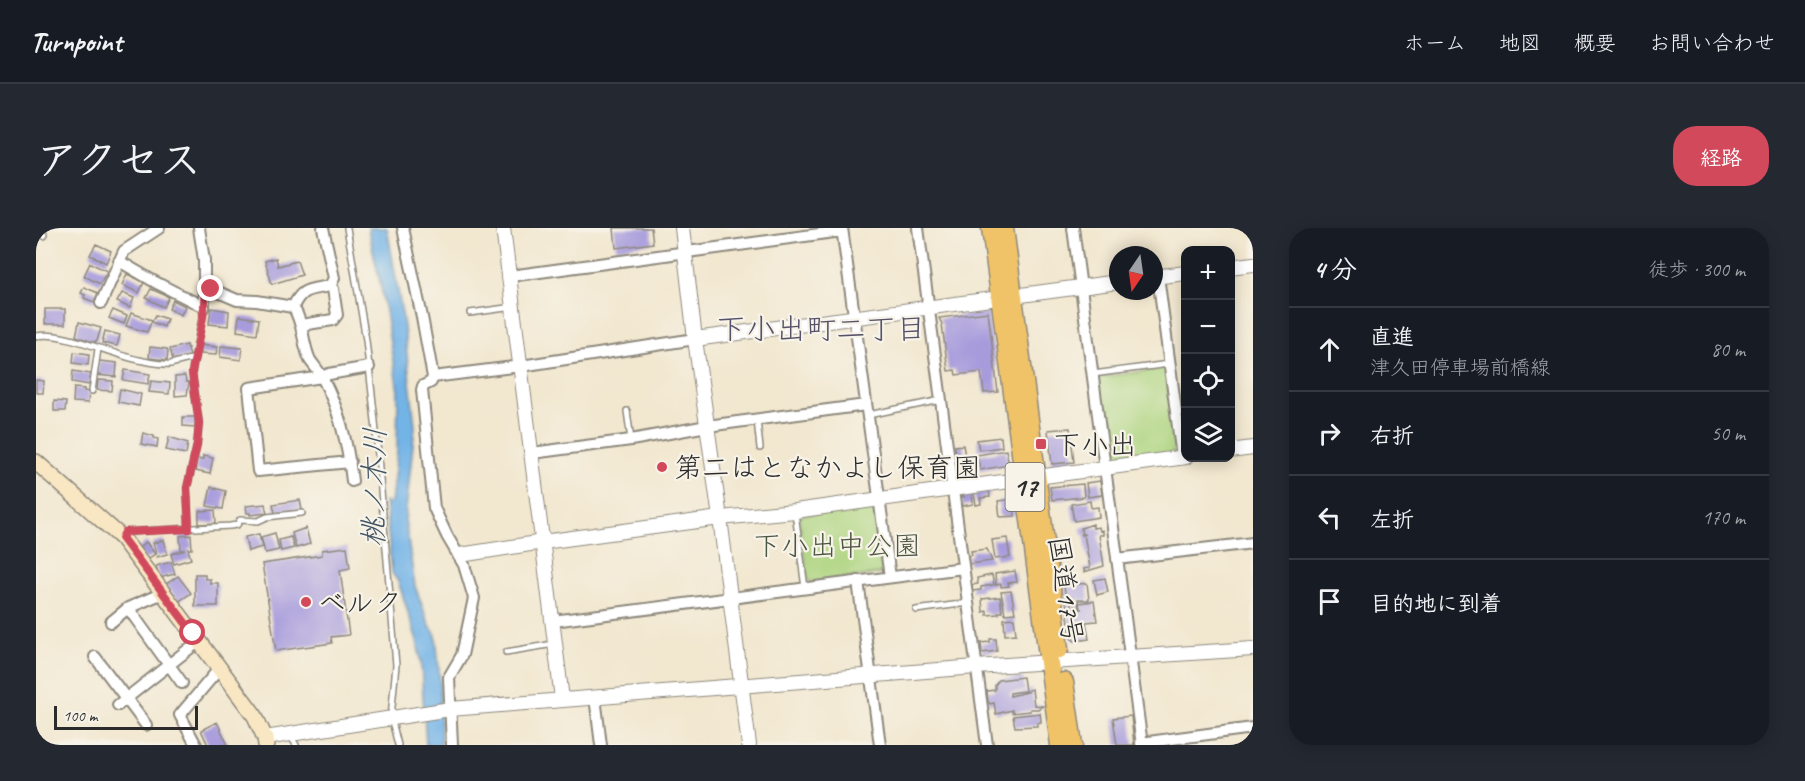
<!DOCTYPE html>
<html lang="ja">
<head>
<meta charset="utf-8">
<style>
  :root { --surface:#171b24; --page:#242831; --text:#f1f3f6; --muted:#9ea1a6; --line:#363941; --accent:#d1495b }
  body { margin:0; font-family:Caveat,"Klee One",sans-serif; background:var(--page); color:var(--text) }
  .controls { position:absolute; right:18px; top:18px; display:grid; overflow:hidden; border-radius:12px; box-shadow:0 3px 15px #0003 }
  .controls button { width:54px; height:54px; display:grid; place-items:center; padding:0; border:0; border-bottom:2px solid var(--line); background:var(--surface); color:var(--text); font:30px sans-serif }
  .compass { position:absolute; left:1073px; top:18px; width:54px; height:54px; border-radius:50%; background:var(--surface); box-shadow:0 3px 15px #0003; rotate:193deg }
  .scale { position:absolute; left:18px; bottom:15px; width:144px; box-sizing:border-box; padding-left:6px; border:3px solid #2b2b2b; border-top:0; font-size:16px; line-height:21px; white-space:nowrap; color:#2b2b2b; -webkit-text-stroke:4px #f7f3e8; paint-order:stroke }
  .stop { position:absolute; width:18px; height:18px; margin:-14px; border:4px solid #d1495b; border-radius:50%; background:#fff }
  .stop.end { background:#d1495b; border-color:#fff; box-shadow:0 2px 6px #0008 }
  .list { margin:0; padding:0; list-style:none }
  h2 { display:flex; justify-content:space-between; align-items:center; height:78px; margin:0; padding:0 24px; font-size:26px }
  h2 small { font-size:20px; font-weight:400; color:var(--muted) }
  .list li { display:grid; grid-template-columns:39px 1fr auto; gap:18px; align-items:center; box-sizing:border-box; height:84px; padding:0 24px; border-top:2px solid var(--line) }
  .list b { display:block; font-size:22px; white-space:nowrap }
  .list p { margin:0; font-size:20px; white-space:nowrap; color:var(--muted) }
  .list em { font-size:20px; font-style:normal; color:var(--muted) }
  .icon { flex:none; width:33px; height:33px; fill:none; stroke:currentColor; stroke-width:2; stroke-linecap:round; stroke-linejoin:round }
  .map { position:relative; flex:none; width:1217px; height:517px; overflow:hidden; border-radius:24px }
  header { display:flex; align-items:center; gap:36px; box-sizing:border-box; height:84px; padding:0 30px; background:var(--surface); border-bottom:2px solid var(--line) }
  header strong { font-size:28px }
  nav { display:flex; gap:33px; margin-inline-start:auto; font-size:21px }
  .intro { display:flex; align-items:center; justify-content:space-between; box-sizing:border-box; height:144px; padding:0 36px }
  h1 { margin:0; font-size:42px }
  .button { padding:15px 27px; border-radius:24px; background:var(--accent); color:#fff; font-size:21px; font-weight:700 }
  main { display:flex; gap:36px; padding:0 36px }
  aside { flex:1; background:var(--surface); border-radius:24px; box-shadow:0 3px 15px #0003 }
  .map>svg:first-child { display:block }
</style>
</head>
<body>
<header>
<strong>Turnpoint</strong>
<nav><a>ホーム</a><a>地図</a><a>概要</a><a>お問い合わせ</a></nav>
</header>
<div class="intro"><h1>アクセス</h1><a class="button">経路</a></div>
<main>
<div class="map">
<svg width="1217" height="517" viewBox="0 0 1217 517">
  <rect width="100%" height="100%" fill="#f7f3e8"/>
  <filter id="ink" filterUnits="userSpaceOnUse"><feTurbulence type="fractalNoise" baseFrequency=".0167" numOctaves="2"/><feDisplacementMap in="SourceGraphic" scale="12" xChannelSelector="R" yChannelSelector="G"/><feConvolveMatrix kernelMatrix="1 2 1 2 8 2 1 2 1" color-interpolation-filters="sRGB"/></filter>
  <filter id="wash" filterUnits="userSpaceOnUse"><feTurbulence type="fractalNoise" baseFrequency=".008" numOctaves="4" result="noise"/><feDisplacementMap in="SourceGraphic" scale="24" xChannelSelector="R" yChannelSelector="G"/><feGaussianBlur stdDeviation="1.35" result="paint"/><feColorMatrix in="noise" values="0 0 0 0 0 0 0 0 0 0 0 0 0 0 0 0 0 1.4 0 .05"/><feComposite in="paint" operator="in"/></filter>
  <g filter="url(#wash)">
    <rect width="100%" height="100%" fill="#f2e7cf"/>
    <path fill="#add47f" stroke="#6c8055" stroke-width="1.5" d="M1130,140l9,80 -2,5 -59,9 -4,-2 -12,-79 3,-4z
      M834,278l4,2 8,62 -1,4 -70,8 -3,-2 -9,-61 3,-4z"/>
    <path fill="#73b4e7" stroke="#4f7089" stroke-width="1.5" d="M332,0h19l16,91 12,107 -10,94 10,66 14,39 7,10 4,47 1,63h-15l-5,-81 -4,-24 -19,-59 -6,-8 -7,-72 4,3 2,-2 6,-50 1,-61 -17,-104z"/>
    <g id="blocks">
      <path fill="#a79bdc" d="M578,0h37l2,15 -37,5z
        M60,16l15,7 -5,12 -16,-8z
        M240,30l2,8 19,-5 5,14 -30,9 -7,-23z
        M54,35l17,8 -7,13 -16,-8z
        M91,46l17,8 -5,11 -17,-8z
        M48,59l14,6 -4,9 -10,-4 1,-3 -4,-2z
        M115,61l18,8 -5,10 -18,-9z
        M86,65l12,5 -4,10 -13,-6z
        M137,72l12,6 -4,9 -12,-6z
        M175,80l18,3 -1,15 -19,-2z
        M9,81h20v15h-20z
        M77,82l14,6 -3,8 -15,-6z
        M952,84l10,80 -14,1 -3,-21 -25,3 -1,-5 -7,1 -6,-47 -3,-6z
        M95,85l21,7 -5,12 -21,-6z
        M120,87l11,4 -3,8 -12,-5z
        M203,88l20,3 -2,15 -20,-3z
        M43,94l22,6 -4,13h-2v2l-19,-7z
        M69,103l15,4 -3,11 -15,-3z
        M151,117l3,11 -17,4 -3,-11z
        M164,117l17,2 -1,8 -16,-1z
        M185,118l21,2 -1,12 -21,-3z
        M114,119l17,2 1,2 -1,9 -18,-2z
        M38,124l15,2 -1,11 -15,-2z
        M63,133l18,2 -1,14 -19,-2z
        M89,142l25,4 -2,10 -25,-4z
        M37,143l18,3 -2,11 -17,-3z
        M149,148l1,6h3l-2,13 -12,1v-19z
        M0,152l8,1 -1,12h-7z
        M62,152l15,1 -1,10 -15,-1z
        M115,153l19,2 -1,11 -20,-2z
        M38,160l10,1v2l5,1 -1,11 -15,-1z
        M84,161l21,5 -2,12 -21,-4z
        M18,173l12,1 -1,9h-11z
        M147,189h12v10l-12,-1z
        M1034,200l4,34 -22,2 -4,-34z
        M107,205l11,3v2l4,1 -1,8 -16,-3z
        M133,209l19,6 -2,11 -20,-4z
        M965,209l1,10 -23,3 -2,-10z
        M927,217l2,11 -9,1 -1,-11z
        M970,222l3,15 -29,5 -3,-15z
        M167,228l10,2 -3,16 -15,-3 2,-12 6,1z
        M937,229l2,15 -15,2 -3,-15z
        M1064,253l2,14 -14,2 -2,-14z
        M1047,256l1,13 -32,3 -2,-13z
        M175,259l15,4 -3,18 -16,-3z
        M953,263l1,6 -10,1 1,6 -5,1 -2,-12z
        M936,265l1,11 -10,2 -2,-9h3l-1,-3z
        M977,271l2,17 -15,1 -2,-16z
        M264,272l2,10 -27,3 -2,-9z
        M1054,273l1,7 7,-1 1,10 -25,4 -3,-17z
        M229,276l2,9 -17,2v-2h-3l-1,-7z
        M179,282l1,13 -17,1v-13z
        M1057,296v4l6,-1 1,4 3,-1v5h-4l5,31 -20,6v-3l6,-1 -6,-34 -2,1 -1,-7z
        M270,300l4,16 -14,4 -4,-15z
        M239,305l4,17 -14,3 -4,-16z
        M223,306l3,13 -14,4 -3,-14z
        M155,307l1,14h-4l3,10 -17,5 -3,-10 14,-4h-4l-1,-14z
        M255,309l3,11 -13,3 -2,-11z
        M971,310l3,19 -15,2 -3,-19z
        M127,312l4,14 -10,3 -4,-14z
        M110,314l9,12 -9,6 -9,-10z
        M311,319l3,21 -10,2 9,65 -18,2 1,6 -56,8 -14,-87 60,-9v-5z
        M951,321l5,12 -23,3 -1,-8 4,-1 -1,-4z
        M135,334l4,12 -16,4 -3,-12z
        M979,343l2,11 -9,1 1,3 -8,1v-3l-5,1 -1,-11z
        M159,346h10v5h5v4h8v23h-23z
        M956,347l2,10 -13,2v3l-9,1v-6l6,-1 -1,-6z
        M142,348l13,17 -13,9 -13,-17z
        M1069,350l3,14 -11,3 -3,-15z
        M1051,355l2,17h-11l1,9h-4l-1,-8 -3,1v4l2,4 9,-1h-2l-1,-6 15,-2 3,20 -11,1 3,17 -14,2 -4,-3 -7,-52z
        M975,363l4,22 -10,1 -4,-22z
        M964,369l2,15h-4l1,2 -12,1v-4l-4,1 -1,-13z
        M978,390l2,16 -11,1 -1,-16z
        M954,411h6l1,12 -15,2 -1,-10 9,-1z
        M987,449l2,14 -15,2v3l18,-4v-2l4,-1 2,16 9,1 -5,3h-8v2l-18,2v-3l-16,4 -2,-11 -4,1 -2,-3 -1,-10 8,-1v-5l4,-5z
        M1004,485l1,9 -4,1v3l-22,1 -2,-11z
        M1095,488l3,29h-17l-4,-27z
        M181,494l11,23h-20l-7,-15z"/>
    </g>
  </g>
  <g filter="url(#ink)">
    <use href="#blocks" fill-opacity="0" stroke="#8e897d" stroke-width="1.5"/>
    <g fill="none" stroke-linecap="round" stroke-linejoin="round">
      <g stroke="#8e897d" stroke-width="8">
        <path id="service" d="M7,0l1,8
          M311,0l19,112 9,81 21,244 -5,52 7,28
          M434,85l43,-6
          M0,108c29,-5 73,18 103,24 10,2 22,5 32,4 8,-2 15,-5 23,-5
          M1057,146l76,-10
          M56,163l6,-42
          M591,183l4,29
          M832,187l73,-15
          M721,192l3,28
          M759,285l10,75
          M153,301l-2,-41 10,-43 2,-22 -7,-51 12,-65
          M87,308l2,-4 105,-6 7,-1 3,-5 18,1 9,-4 35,-4
          M880,382l52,-7
          M470,424l48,-8
          M254,507l6,10"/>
      </g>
      <g stroke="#8e897d" stroke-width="14">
        <path id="minor" d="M367,0l19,89 11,60 -2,5 -8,4 -1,4 12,118 13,28 17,29 10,33 -12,57 -13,22 3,68
          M806,0l48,349
          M882,0l69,517
          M1037,0l69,517
          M83,33l36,21 49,25v-47l-5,-32
          M474,48l332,-45
          M1122,48l24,181
          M169,61h6l26,11 20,1 36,6c11,16 9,36 17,53 4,6 10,12 13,19 17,32 25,66 29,102
          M65,75l23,-52 35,-23
          M257,79c9,-20 17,-17 37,-21l4,-8 -11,-50
          M265,97l32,-5 4,-5 -4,-26 -3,-3
          M397,149l88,-11 174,-27
          M496,225l99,-13 76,-14 159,-21
          M314,234l-92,9 -9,-83 73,-11 7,-3 40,-7
          M1081,331l136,-16
          M822,353l22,164
          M92,380l54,75
          M517,393l410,-53
          M75,394l17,-14 35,-15
          M59,429l51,68
          M559,469l6,48
          M82,477l81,-64
          M1105,515l112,-15
          M160,517l-16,-30 39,-46"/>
      </g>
      <g stroke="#8e897d" stroke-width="16">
        <path id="tertiary" d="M467,0l59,471
          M646,0l13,111 25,179 29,227
          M1194,39l23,-3
          M1118,49l32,-4
          M659,111l423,-57
          M1194,223l23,-3
          M1001,249l149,-20
          M424,327l83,-13 177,-24 75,-7 229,-32
          M229,510l185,-29 526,-42 277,-18"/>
      </g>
      <g stroke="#8e897d" stroke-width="18">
        <path id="secondary" d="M0,234l86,76 133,178 10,22 1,7"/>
      </g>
      <g stroke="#8e897d" stroke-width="21">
        <path id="trunk" d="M955,0l69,517
          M968,0l55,421
          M1028,454l9,63"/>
      </g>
      <use href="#service" stroke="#fff" stroke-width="5"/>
      <use href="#minor" stroke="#fff" stroke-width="10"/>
      <use href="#tertiary" stroke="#fff" stroke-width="14"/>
      <use href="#secondary" stroke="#f9e7c3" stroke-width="15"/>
      <use href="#trunk" stroke="#f0c369" stroke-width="18"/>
    </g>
  </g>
  <g fill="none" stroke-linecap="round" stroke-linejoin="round" filter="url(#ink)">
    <path stroke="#d1495b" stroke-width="8" d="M157,405l-71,-95 3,-6 64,-3 -2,-41 10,-43 2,-22 -7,-51 11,-55 2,-28h6"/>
  </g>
  <g fill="#d1495b" stroke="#f7f3e8" stroke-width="2">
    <rect x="999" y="210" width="12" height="12" rx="3"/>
    <circle cx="626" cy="239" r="6"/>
    <circle cx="270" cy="374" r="6"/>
  </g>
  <g text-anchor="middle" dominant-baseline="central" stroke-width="4.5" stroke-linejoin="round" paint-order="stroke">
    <rect fill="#f7f3e8" stroke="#686764" stroke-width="1.5" x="969.5" y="235" width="39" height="48" rx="4.5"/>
    <g font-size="27" font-weight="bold" fill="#2b2b2b">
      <text x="989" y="259">17</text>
    </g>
    <g font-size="28" fill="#2b2b2b" stroke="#f7f3e8" text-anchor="start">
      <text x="1017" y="216">下小出</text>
      <text x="638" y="239">第二はとなかよし保育園</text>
      <text x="282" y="374">ベルク</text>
    </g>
    <g font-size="28" fill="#4c5540" stroke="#f7f3e8">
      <text x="801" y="317">下小出中公園</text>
    </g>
    <g font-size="28" fill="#2b2b2b" stroke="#f7f3e8">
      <text transform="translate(1030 362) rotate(82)">国道17号</text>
    </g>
    <g font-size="30" fill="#565269" stroke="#f7f3e8">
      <text x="785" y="101">下小出町二丁目</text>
    </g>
    <g font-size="30" font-style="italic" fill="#415463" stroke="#f7f3e8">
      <text transform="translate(338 259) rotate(-89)">桃ノ木川</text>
    </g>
  </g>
</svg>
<div class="controls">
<button>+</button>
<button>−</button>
<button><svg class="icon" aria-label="locate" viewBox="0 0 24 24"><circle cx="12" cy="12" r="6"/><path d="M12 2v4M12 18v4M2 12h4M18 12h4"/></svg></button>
<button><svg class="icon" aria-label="layers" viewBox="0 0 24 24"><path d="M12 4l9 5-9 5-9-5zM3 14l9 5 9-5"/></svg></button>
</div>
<svg class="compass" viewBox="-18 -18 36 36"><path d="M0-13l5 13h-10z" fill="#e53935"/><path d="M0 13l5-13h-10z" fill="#9ea1a6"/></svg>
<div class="scale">100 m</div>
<div class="stop" style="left:157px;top:405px"></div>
<div class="stop end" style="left:175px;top:61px"></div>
</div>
<aside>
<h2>4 分<small>徒歩 · 300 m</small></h2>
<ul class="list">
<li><svg class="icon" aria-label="ahead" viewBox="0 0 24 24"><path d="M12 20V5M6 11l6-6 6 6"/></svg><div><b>直進</b><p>津久田停車場前橋線</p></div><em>80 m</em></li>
<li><svg class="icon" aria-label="right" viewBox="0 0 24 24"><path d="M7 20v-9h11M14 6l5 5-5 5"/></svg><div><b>右折</b></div><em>50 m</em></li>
<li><svg class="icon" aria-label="left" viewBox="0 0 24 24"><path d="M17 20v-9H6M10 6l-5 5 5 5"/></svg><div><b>左折</b></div><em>170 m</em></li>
<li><svg class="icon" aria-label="arrive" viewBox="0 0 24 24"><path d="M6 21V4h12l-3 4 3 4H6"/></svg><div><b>目的地に到着</b></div></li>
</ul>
</aside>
</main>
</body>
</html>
